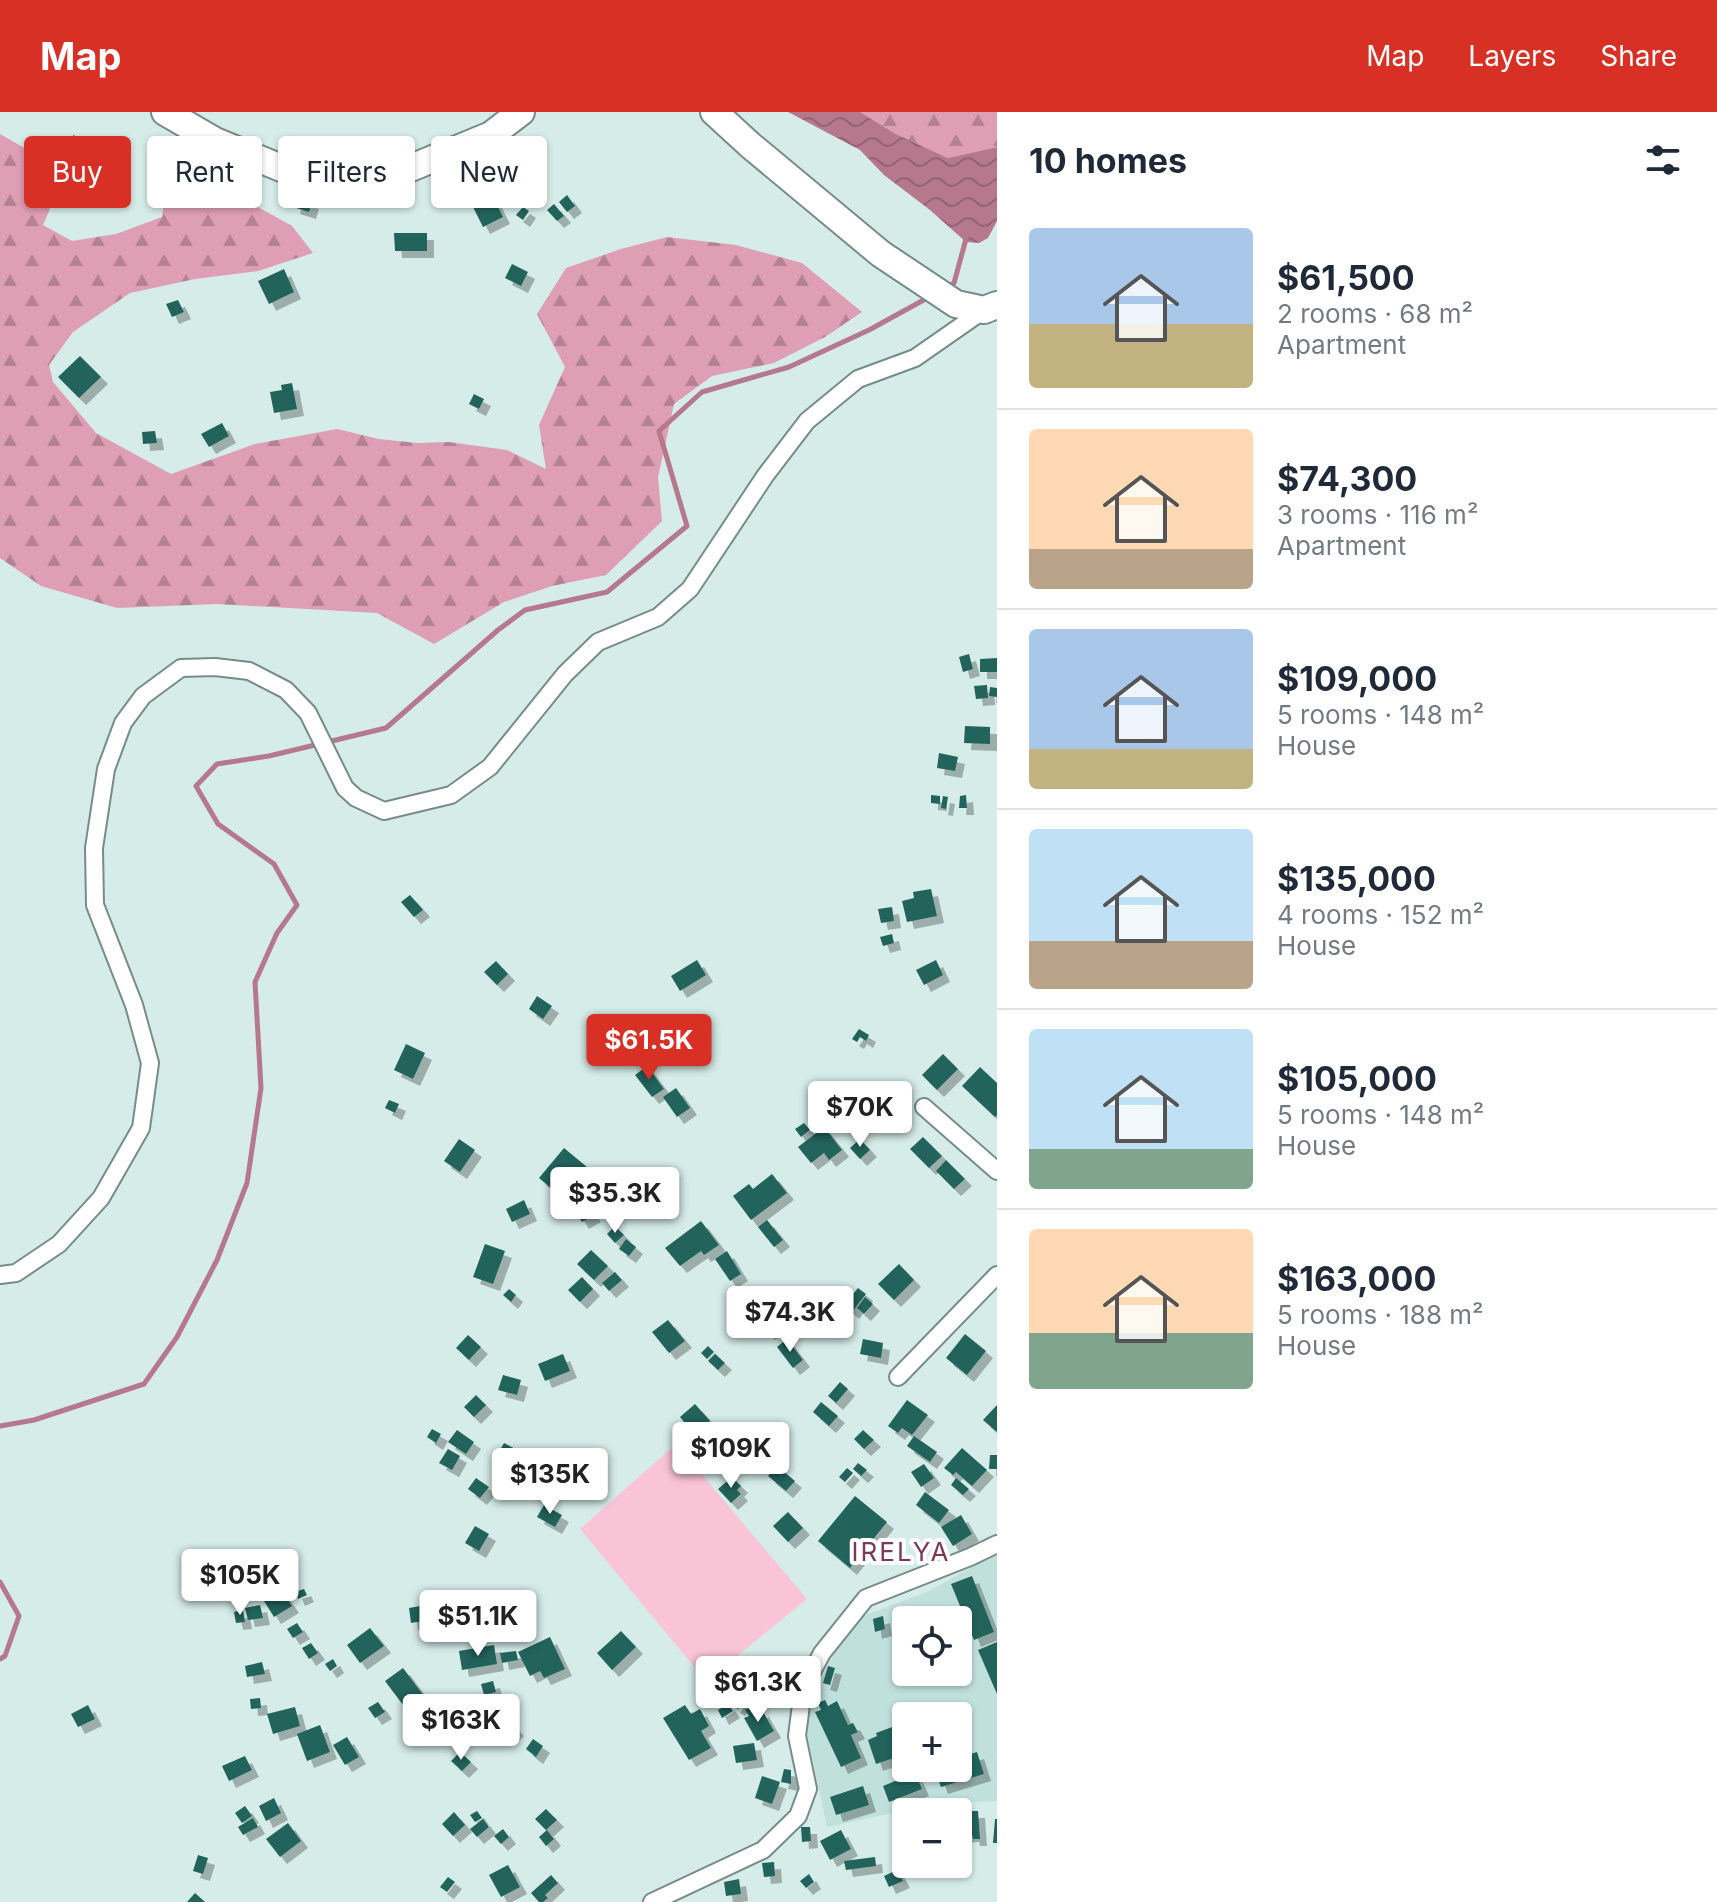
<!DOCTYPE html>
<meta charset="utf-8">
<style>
:root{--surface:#fff;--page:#f2f2f3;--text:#1f2937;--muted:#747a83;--line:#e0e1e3;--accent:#d93025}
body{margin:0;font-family:Inter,sans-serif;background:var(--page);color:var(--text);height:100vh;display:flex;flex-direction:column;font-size:30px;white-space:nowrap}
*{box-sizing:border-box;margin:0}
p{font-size:26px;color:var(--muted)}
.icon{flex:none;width:44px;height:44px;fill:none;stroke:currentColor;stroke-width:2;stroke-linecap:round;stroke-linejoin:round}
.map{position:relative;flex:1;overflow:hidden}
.panel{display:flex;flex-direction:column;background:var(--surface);width:720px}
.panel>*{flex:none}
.top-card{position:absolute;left:24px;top:24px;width:760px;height:72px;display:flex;gap:16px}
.fabs{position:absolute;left:892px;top:1494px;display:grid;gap:16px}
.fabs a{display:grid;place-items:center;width:80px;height:80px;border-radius:8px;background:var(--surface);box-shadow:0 2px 6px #0004;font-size:40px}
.price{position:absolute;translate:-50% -68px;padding:0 18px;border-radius:8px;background:#fff;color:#222;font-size:26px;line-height:52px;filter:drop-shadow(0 2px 4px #0008)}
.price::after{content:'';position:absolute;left:50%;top:48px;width:24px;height:18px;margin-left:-12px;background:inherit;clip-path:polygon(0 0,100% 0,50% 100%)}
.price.current{background:var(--accent);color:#fff}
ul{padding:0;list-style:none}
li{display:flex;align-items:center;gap:24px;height:200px;padding:0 32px}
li+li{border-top:2px solid var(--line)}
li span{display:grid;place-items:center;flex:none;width:224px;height:160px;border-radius:8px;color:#555}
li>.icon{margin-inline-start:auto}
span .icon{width:96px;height:96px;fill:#fffc;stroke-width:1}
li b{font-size:34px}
h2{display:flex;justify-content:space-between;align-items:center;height:96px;padding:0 32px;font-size:34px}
.pill{padding:0 28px;border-radius:8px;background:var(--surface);box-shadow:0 2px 6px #0004;font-size:28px;line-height:72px}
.pill.current{background:var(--accent);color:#fff}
header{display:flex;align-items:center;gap:48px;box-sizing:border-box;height:112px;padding:0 40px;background:var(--accent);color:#fff}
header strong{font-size:38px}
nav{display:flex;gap:44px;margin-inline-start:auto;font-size:28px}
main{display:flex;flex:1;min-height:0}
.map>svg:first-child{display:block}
</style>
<header>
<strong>Map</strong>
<nav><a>Map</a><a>Layers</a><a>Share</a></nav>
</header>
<main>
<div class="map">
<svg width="997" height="1790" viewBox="0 0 997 1790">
<defs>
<pattern id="forest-firs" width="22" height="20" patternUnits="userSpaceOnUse" patternTransform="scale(2)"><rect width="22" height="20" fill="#de9eb4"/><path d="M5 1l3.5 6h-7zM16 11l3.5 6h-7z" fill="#b58293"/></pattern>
<pattern id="water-waves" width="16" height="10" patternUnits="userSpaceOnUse" patternTransform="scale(2)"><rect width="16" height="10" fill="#b5788d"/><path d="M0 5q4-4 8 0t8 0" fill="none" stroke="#946474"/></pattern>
<filter id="shadow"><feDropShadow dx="7" dy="7" stdDeviation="0" flood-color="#0004"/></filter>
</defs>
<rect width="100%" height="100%" fill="#d5ece8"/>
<path fill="#c0e0db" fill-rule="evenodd" d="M997,1441V1689L938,1691L827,1715L806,1617L816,1577L850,1509L927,1480ZM906,1508H958V1560H906ZM906,1604H958V1656H906Z"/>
<path fill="#f9c5d6" d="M676,1332L807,1487L706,1569L580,1417Z"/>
<path fill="url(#forest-firs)" d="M860,0H997V35L948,46L896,22Z
M0,22L28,38L61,71L43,113L72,129L116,122L162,105L168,64H203L292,114L313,141L258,159L195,167L130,181L73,220L49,253L53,270L96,321L171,362L255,332L337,317L379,327L417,331L449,330L507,338L546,357L539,313L565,255L537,202L566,156L621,137L667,125L736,133L802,151L862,200L825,225L774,251L712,264L674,292L658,365L662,409L606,463L552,474L504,490L434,532L377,501L217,492L117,496L41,474L0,446Z"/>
<path fill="url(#water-waves)" d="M788,0H860L896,22L948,46L997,35V109L988,126L979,131L966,130L930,98L884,63L860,38Z"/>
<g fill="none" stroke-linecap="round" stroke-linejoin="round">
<path stroke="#b5788d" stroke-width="5" d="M946,175L954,171L966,127
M0,1314L34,1308L144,1272L177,1225L217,1148L247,1071L261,976L255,870L277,821L297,793L274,752L218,712L196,674L217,652L269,644L386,616L498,518L525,498L607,480L687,414L659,319L702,280L789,255L869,218L931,184
M0,1470L19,1504L5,1544L0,1547"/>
</g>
<path fill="#23635b" filter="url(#shadow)" d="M74,23L81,31L75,36L68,28Z
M485,69L503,105L483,115L465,79Z
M567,83L575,94L567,100L559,90Z
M296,85L312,90L309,100L293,95Z
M554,92L564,104L557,109L547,98Z
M523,95L529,99L523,108L516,103Z
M394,121H427V139H395Z
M512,152L528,160L521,174L505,166Z
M284,157L294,180L269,192L258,169Z
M178,188L184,200L172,205L166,192Z
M80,244L101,265L79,286L58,265Z
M292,271L297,297L274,301L270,280L282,278L281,273Z
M474,282L484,287L479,297L469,292Z
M222,311L229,324L209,335L201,322Z
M155,319L157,331L143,332L142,320Z
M969,542L973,557L963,560L959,545Z
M997,546V560H980V547Z
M987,573L988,586L976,587L974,574Z
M990,575L997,576V585L989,584Z
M965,614L990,615V632L964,631Z
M939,641L958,645L955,659L937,656Z
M931,683L940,684V692L931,691Z
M966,683L967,696H959L960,684Z
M943,684L948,685L946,697L941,696Z
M931,777L937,804L907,810L902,789L914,786L913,780Z
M410,783L423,798L414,805L401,790Z
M892,795L894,809L881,811L878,797Z
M892,822L894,831L883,834L880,825Z
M697,848L706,863L680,879L671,864Z
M936,848L943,863L924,873L916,858Z
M496,849L508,862L497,873L484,860Z
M537,884L552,894L543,907L529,897Z
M859,917L869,923L866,929L860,925L857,930L852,927Z
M406,932L425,941L413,967L394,958Z
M943,942L958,957L937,978L922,963Z
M647,954L664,977L652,985L635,963Z
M980,955L997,971V1003L995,1005L962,974Z
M676,976L690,996L677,1005L663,985Z
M389,988L399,992L395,1001L385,996Z
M804,1011L810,1018L801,1025L795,1017Z
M824,1015L842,1038L829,1048L824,1041L811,1051L798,1035Z
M923,1025L942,1044L929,1056L910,1037Z
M459,1027L475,1038L460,1060L444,1049Z
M860,1027L870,1038L860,1047L850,1036Z
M564,1036L587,1055L576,1069L572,1066L558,1082L539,1066Z
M946,1048L965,1067L954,1077L936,1059Z
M772,1062L787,1081L751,1108L733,1084L749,1072L753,1077Z
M524,1088L530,1102L512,1110L506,1097Z
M586,1090L594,1103L582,1110L574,1097Z
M767,1108L783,1128L774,1135L758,1115Z
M701,1109L719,1133L704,1143L701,1139L680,1154L665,1136Z
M615,1114L624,1123L615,1131L607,1122Z
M626,1127L636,1135L629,1144L619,1137Z
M485,1132L505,1139L493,1172L473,1165Z
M591,1138L608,1154L594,1168L577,1152Z
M727,1139L741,1162L730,1169L715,1147Z
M899,1152L914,1168L894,1188L878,1172Z
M615,1160L622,1168L609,1179L602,1171Z
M582,1165L593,1177L580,1190L568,1178Z
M858,1176L866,1182L852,1200L844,1193Z
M509,1177L516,1183L511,1190L503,1183Z
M865,1185L873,1192L864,1202L857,1196Z
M803,1200L809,1213L795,1219L790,1205Z
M771,1203L778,1214L768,1221L761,1211Z
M668,1208L685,1229L669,1241L652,1220Z
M965,1222L986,1239L967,1263L946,1246Z
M468,1223L481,1235L469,1248L456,1236Z
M787,1227L803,1248L793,1256L777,1235Z
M863,1227L883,1231L881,1246L860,1242Z
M708,1234L714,1240L707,1247L701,1241Z
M563,1242L570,1259L545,1269L538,1252Z
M715,1242L725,1251L718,1258L708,1249Z
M503,1263L521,1268L517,1283L498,1278Z
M840,1270L848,1277L836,1291L828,1284Z
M476,1283L486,1293L474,1305L464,1295Z
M907,1288L928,1303L912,1323L902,1316L898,1321L888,1314Z
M821,1290L838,1304L829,1314L813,1300Z
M695,1292L710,1309L694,1322L680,1305Z
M997,1293V1320L983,1308Z
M432,1317L441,1322L436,1331L427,1325Z
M457,1318L474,1330L466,1342L448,1330Z
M863,1318L874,1328L864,1337L854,1327Z
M914,1324L937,1340L930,1350L907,1334Z
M504,1331L521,1340L509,1361L492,1352Z
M962,1336L987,1358L972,1374L956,1360L953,1363L944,1356Z
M448,1337L460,1344L452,1358L439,1351Z
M552,1341L566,1352L556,1364L543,1352Z
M525,1343L538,1345L535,1357L523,1355Z
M990,1343H997V1357H989Z
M858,1351L867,1358L861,1364L853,1357Z
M924,1352L934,1366L921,1375L911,1360Z
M777,1354L795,1369L786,1379L768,1364Z
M847,1356L853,1361L845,1370L839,1365Z
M537,1357L547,1364L536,1378L526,1371Z
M732,1365L741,1374L737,1378L741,1382L731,1391L718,1377Z
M476,1366L489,1375L480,1386L468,1377Z
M956,1366L969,1377L963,1383L951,1373Z
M925,1380L949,1398L939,1411L916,1393Z
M855,1384L887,1410L850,1456L818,1429Z
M544,1393L562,1403L555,1415L537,1405Z
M788,1400L803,1416L788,1430L773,1414Z
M961,1403L972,1422L953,1434L941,1415Z
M475,1414L489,1422L479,1439L465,1431Z
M972,1464L994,1520L974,1528L951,1472Z
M304,1477L307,1483L298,1487L295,1480Z
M281,1478L292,1494L274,1505L264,1489Z
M458,1487L462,1502L442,1507L438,1492Z
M260,1493L263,1506L248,1508L245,1496Z
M426,1493L429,1508L411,1511L409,1496Z
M243,1498L245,1510L236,1511L234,1500Z
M439,1502L441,1511L432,1513L430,1504Z
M883,1504L885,1517L875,1520L873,1507Z
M297,1511L303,1520L293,1526L287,1517Z
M370,1516L384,1534L360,1551L347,1533Z
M621,1519L636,1535L612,1558L597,1541Z
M550,1525L565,1557L544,1566L540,1559L530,1564L518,1540Z
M997,1530V1582L978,1538Z
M311,1531L318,1541L309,1547L302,1536Z
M494,1533L497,1552L462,1558L459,1539Z
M516,1539L518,1548L502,1551L500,1541Z
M333,1547L337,1554L330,1559L325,1552Z
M262,1550L265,1562L247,1565L245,1554Z
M828,1554L835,1556L830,1573L823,1571Z
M403,1556L427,1588L409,1601L385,1569Z
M493,1569L496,1580L484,1583L481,1572Z
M741,1583L747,1586L738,1597L733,1594Z
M260,1586L261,1596L251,1597L250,1587Z
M825,1588L828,1594L837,1589L848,1613L853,1611L858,1620L851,1623L861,1646L841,1655L815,1600L821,1598L818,1591Z
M378,1590L385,1600L375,1606L368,1596Z
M728,1592L733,1599L722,1606L718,1598Z
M88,1593L95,1607L78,1615L71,1602Z
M685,1593L691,1602L700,1597L709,1614L701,1619L711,1636L689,1648L663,1606Z
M753,1594L757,1601L762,1598L774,1619L757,1629L744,1606L749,1604L745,1598Z
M295,1595L300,1614L273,1622L267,1602Z
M502,1601L517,1617L509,1625L506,1622L502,1625L490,1612Z
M906,1610V1642L876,1652L868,1628L877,1624L876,1621Z
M320,1613L330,1640L307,1649L297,1622Z
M347,1625L359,1645L345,1653L333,1633Z
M533,1627L543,1634L536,1645L526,1637Z
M754,1631L757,1648L736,1651L733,1634Z
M460,1640L471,1650L462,1659L451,1649Z
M977,1640L984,1662L941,1675L934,1656H958V1646Z
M245,1644L252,1658L229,1669L222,1654Z
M784,1657L791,1658V1672L781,1670Z
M915,1661L922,1677L889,1690L883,1674Z
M762,1664L780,1670L772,1692L755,1686Z
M863,1674L869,1693L836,1703L830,1685Z
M274,1686L281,1701L266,1709L259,1694Z
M245,1694L252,1704L242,1711L235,1701Z
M546,1697L557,1708L546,1718L535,1707Z
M477,1699L482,1706L475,1710L470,1703Z
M970,1699H978L980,1727H973L972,1723L958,1724V1705L970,1704Z
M454,1700L465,1713L453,1724L442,1712Z
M253,1706L258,1715L243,1723L238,1715Z
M483,1707L489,1715L477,1725L470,1717Z
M995,1707H997V1731H993Z
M902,1708L906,1720L898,1724L893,1711Z
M288,1711L301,1729L280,1745L266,1727Z
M801,1715H810L811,1729L802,1730Z
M503,1717L509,1725L501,1732L494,1724Z
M547,1718L554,1727L546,1734L539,1725Z
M841,1718L851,1737L830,1748L820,1729Z
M198,1743L208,1746L203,1762L193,1759Z
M875,1745L876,1754L846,1758L844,1749Z
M774,1750L775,1764L764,1765L762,1751Z
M508,1753L520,1775L501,1785L489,1763Z
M897,1758L903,1769L889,1775L884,1764Z
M809,1762L814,1770L806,1776L800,1769Z
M551,1763L558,1771L545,1783L548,1786L543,1790H539L531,1781Z
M448,1765L455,1770L447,1780L440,1775Z
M739,1767L741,1782L726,1784L724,1770Z
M195,1781L205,1790H187Z"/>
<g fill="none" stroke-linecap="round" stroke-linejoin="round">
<g stroke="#778c89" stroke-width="20">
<path id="street" d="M924,995L997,1059
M0,1163L16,1161L59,1132L101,1086L141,1016L150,951L134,893L95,793L94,736L106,657L123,611L143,584L181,556L215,555L249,559L286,578L308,601L345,676L356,686L384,699L451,683L490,655L565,562L598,530L658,505L690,477L765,364L807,309L858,267L915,246L984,198L988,199
M898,1265L997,1163
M652,1790L763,1738L798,1704L808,1677L797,1624L803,1577L822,1541L866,1486L970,1445L997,1432"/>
</g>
<g stroke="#778c89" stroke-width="30">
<path id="primary" d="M165,0L215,29L296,62L347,66L401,60L491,23L521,0
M714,0L750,33L881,142L956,192L984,198L997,193"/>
</g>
<use href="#street" stroke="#fff" stroke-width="16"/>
<use href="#primary" stroke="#fff" stroke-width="26"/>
</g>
<g text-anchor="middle" stroke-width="8" stroke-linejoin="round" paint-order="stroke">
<g font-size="26" letter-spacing="2" fill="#7d3954" stroke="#fff">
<text x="901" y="1449">IRELYA</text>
</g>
</g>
</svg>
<div class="fabs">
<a><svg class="icon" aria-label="locate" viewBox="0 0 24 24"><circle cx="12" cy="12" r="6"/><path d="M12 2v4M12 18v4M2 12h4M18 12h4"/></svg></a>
<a>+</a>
<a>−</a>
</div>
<b class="price current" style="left:649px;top:970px">$61.5K</b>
<b class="price" style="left:860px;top:1037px">$70K</b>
<b class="price" style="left:615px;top:1123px">$35.3K</b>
<b class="price" style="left:790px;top:1242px">$74.3K</b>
<b class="price" style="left:731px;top:1378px">$109K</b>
<b class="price" style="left:550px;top:1404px">$135K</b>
<b class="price" style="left:240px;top:1505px">$105K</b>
<b class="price" style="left:478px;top:1546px">$51.1K</b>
<b class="price" style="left:758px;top:1612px">$61.3K</b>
<b class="price" style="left:461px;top:1650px">$163K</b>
<div class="top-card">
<a class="pill current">Buy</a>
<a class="pill">Rent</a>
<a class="pill">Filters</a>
<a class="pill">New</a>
</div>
</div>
<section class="panel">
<h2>10 homes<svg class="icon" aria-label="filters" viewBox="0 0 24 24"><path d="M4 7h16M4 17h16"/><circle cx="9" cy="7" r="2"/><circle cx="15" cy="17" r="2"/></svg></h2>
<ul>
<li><span style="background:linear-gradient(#a9c7e8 60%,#c2b280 0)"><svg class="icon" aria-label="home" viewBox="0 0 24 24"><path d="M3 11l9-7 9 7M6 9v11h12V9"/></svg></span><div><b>$61,500</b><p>2 rooms · 68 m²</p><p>Apartment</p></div></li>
<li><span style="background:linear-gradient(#ffd9b3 75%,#b9a48a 0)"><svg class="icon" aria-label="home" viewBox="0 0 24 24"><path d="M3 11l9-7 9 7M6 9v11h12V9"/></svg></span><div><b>$74,300</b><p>3 rooms · 116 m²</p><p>Apartment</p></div></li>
<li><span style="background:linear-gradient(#a9c7e8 75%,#c2b280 0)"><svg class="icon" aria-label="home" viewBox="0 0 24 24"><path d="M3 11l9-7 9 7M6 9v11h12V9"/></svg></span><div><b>$109,000</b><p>5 rooms · 148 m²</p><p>House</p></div></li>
<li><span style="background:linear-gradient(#bfe0f5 70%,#b9a48a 0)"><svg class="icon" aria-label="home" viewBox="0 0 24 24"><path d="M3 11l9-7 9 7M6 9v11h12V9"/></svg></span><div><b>$135,000</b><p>4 rooms · 152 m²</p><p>House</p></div></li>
<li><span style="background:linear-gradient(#bfe0f5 75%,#7fa58c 0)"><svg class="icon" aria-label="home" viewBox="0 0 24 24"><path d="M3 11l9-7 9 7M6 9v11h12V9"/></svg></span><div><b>$105,000</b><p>5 rooms · 148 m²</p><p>House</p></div></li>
<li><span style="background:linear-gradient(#ffd9b3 65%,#7fa58c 0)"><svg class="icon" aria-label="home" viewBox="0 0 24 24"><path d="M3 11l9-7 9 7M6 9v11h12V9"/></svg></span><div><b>$163,000</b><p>5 rooms · 188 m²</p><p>House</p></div></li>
</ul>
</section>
</main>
